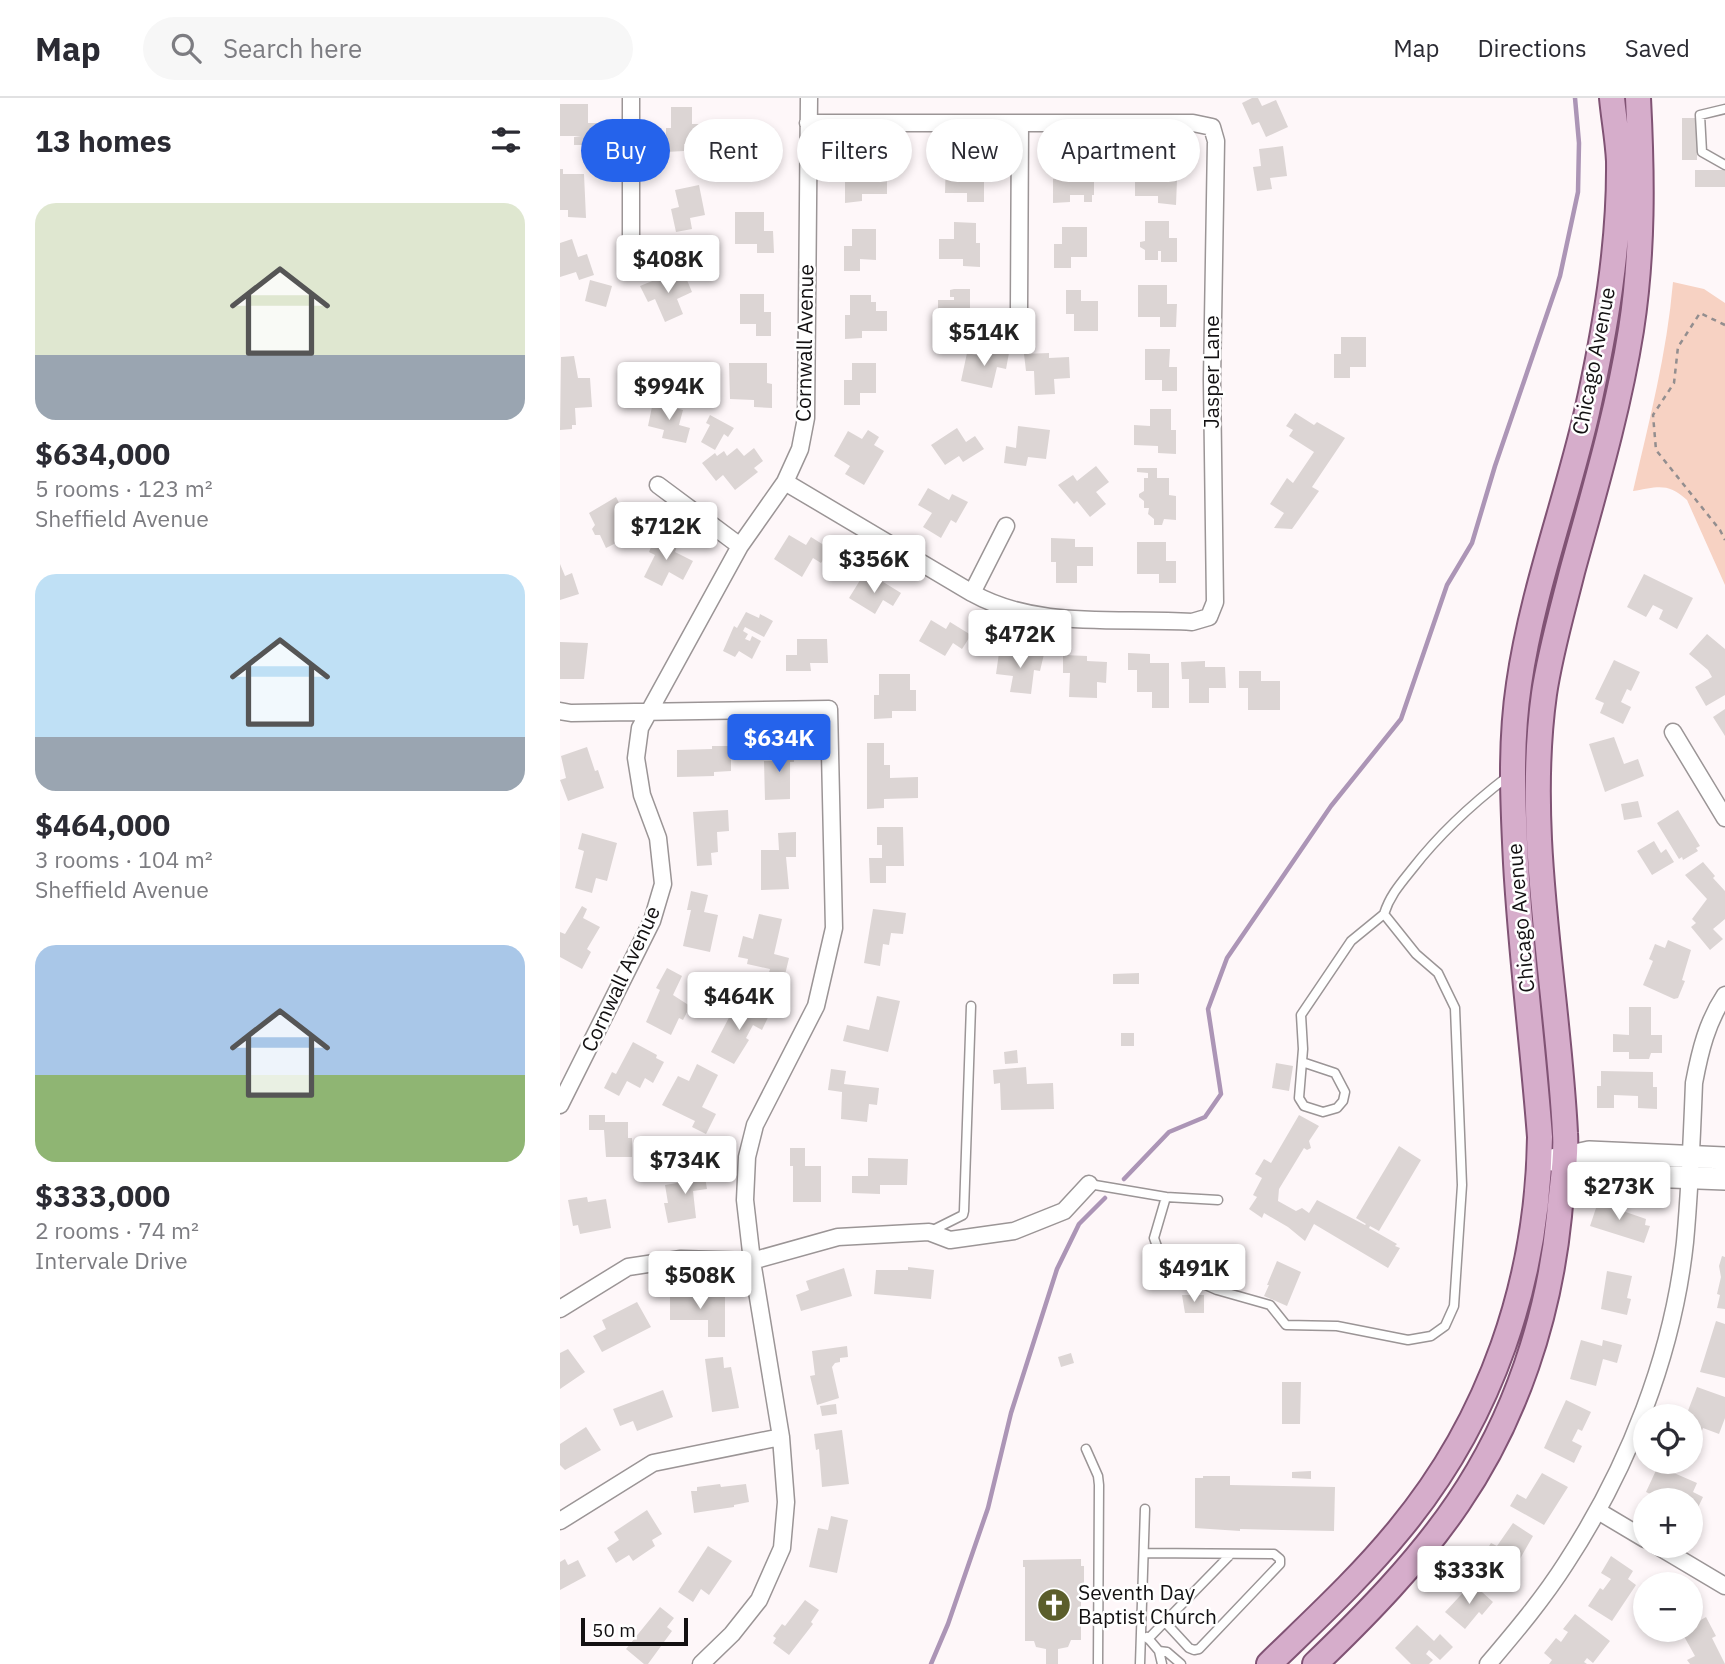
<!DOCTYPE html>
<meta charset="utf-8">
<style>
:root{--surface:#fff;--page:#f7f7f7;--text:#2b2b33;--muted:#7c7c81;--line:#e1e1e2;--accent:#2563eb}
body{margin:0;font-family:"IBM Plex Sans",sans-serif;background:var(--page);color:var(--text);height:100vh;display:flex;flex-direction:column;font-size:26px;white-space:nowrap}
*{box-sizing:border-box;margin:0}
p{font-size:23px;color:var(--muted)}
.icon{flex:none;width:38px;height:38px;fill:none;stroke:currentColor;stroke-width:2;stroke-linecap:round;stroke-linejoin:round}
.map{position:relative;flex:1;overflow:hidden}
.details{display:flex;flex-direction:column;background:var(--surface);width:560px}
.details>*{flex:none}
.top-card{position:absolute;left:21px;top:21px;width:665px;height:63px;display:flex;gap:14px}
.buttons{position:absolute;left:1073px;top:1306px;display:grid;gap:14px}
.buttons a{display:grid;place-items:center;width:70px;height:70px;border-radius:50%;background:var(--surface);box-shadow:0 4px 10px #0003;font-size:35px}
.scale{position:absolute;left:21px;bottom:18px;width:107px;box-sizing:border-box;padding-left:7px;border:4px solid #131112;border-top:0;font-size:19px;line-height:24px;white-space:nowrap;color:#131112;-webkit-text-stroke:5px #fff;paint-order:stroke}
.price{position:absolute;translate:-50% -60px;padding:0 16px;border-radius:7px;background:#fff;color:#222;font-size:23px;line-height:46px;filter:drop-shadow(0 2px 4px #0008)}
.price::after{content:'';position:absolute;left:50%;top:42px;width:21px;height:16px;margin-left:-10px;background:inherit;clip-path:polygon(0 0,100% 0,50% 100%)}
.price.on{background:var(--accent);color:#fff}
ul{padding:0;list-style:none}
li{display:grid;align-content:center;gap:14px;height:371px;padding:0 35px}
li span{display:grid;place-items:center;height:217px;border-radius:21px;color:#555}
li>.icon{margin-inline-start:auto}
span .icon{width:126px;height:126px;fill:#fffc;stroke-width:1}
li b{font-size:30px}
h2{display:flex;justify-content:space-between;align-items:center;height:84px;padding:0 35px;font-size:30px}
.chip{padding:0 24px;border-radius:32px;background:var(--surface);box-shadow:0 4px 10px #0003;font-size:24px;line-height:63px}
.chip.on{background:var(--accent);color:#fff}
header{display:flex;align-items:center;gap:42px;box-sizing:border-box;height:98px;padding:0 35px;background:var(--surface);border-bottom:2px solid var(--line)}
header strong{font-size:33px}
nav{display:flex;gap:38px;margin-inline-start:auto;font-size:24px}
.search{width:490px;height:63px;background:var(--page);display:flex;align-items:center;gap:18px;box-sizing:border-box;padding:0 24px;border-radius:38px;color:var(--muted);font-size:26px}
main{display:flex;flex:1;min-height:0}
.map>svg:first-child{display:block}
</style>
<header>
<strong>Map</strong>
<div class="search"><svg class="icon" aria-label="search" viewBox="0 0 24 24"><circle cx="10" cy="10" r="6"/><path d="M15 15l6 6"/></svg>Search here</div>
<nav><a>Map</a><a>Directions</a><a>Saved</a></nav>
</header>
<main>
<section class="details">
<h2>13 homes<svg class="icon" aria-label="filters" viewBox="0 0 24 24"><path d="M4 7h16M4 17h16"/><circle cx="9" cy="7" r="2"/><circle cx="15" cy="17" r="2"/></svg></h2>
<ul>
<li><span style="background:linear-gradient(#dfe7d0 70%,#9aa5b1 0)"><svg class="icon" aria-label="home" viewBox="0 0 24 24"><path d="M3 11l9-7 9 7M6 9v11h12V9"/></svg></span><div><b>$634,000</b><p>5 rooms · 123 m²</p><p>Sheffield Avenue</p></div></li>
<li><span style="background:linear-gradient(#bfe0f5 75%,#9aa5b1 0)"><svg class="icon" aria-label="home" viewBox="0 0 24 24"><path d="M3 11l9-7 9 7M6 9v11h12V9"/></svg></span><div><b>$464,000</b><p>3 rooms · 104 m²</p><p>Sheffield Avenue</p></div></li>
<li><span style="background:linear-gradient(#a9c7e8 60%,#8fb573 0)"><svg class="icon" aria-label="home" viewBox="0 0 24 24"><path d="M3 11l9-7 9 7M6 9v11h12V9"/></svg></span><div><b>$333,000</b><p>2 rooms · 74 m²</p><p>Intervale Drive</p></div></li>
</ul>
</section>
<div class="map">
<svg width="1165" height="1566" viewBox="0 0 1165 1566">
<rect width="100%" height="100%" fill="#fef7f9"/>
<path fill="#f7d2c3" d="M1113,184L1144,191L1165,205V487L1127,402C1108,384 1097,389 1073,393C1089,324 1107,255 1113,184Z"/>
<g fill="none" stroke-linecap="round" stroke-linejoin="round">
<path stroke="#ac95b6" stroke-width="4.5" d="M564,1081L609,1034L645,1019L661,996L648,911L667,860L771,708L841,621L887,487L912,445L935,368L1000,178L1018,94L1019,45L1015,0
M371,1566L388,1526L428,1410L451,1315L497,1171L519,1126L545,1100"/>
</g>
<path fill="#dcd5d4" d="M692,0H698L702,8L716,2L728,29L706,39L699,24L692,27L682,5Z
M0,6H28V25H37V47H14V39L21,38H0Z
M111,9H132V26H148V45L124,46V53L106,54V30H111Z
M1122,20H1137V62H1122Z
M181,32H205V50H213V74L191,72V62H181Z
M723,48L727,78L710,80L712,91L697,93L693,69L701,68L699,51Z
M386,58H401V63H415V82H424V104H407V95H385Z
M290,60H312V76L327,77V96H302V103L285,105V80H290Z
M497,60H519V77H534V97H532V104H524V97H510V104L493,105V81H497Z
M590,61L612,62V82H617L616,107L598,105V98H575V77L590,78Z
M0,71H3V76H24L26,120L8,119V112H0Z
M1135,72H1165V89H1135Z
M139,87L145,117L130,120L132,131L116,134L111,111L119,109L115,92Z
M175,114H204V133H213L214,155H197V146H175Z
M585,123H609V140H617V164H601V153H598V162H585V152L580,149V144L585,143Z
M394,124L416,125V145H420V169L403,168V161H379V141H394Z
M502,129H527V159H511V170H494V146H502Z
M292,131H316V162L300,161V173H284V148H292Z
M12,141L18,159L27,156L34,177L19,182L16,174L0,179V145Z
M124,175L132,194L117,201L123,216L105,224L95,201L88,204L80,188L102,179L104,183Z
M30,182L52,188L46,209L25,203Z
M578,187H607V206H617L616,229H600V219H578Z
M394,191H410V215H402V233H378V202H394V199H390V192Z
M506,192H521V203H538V233H514V216H506Z
M180,196H204V214H211V238H196V226H180Z
M290,197H311V204H316V213H327V233H302V240L285,241V217H290Z
M781,239H806V269H790V280H774V256H781Z
M428,250L449,255L446,271L437,269L432,290L401,283L407,255L426,259Z
M585,251H610L609,269H617V293H602V282H585Z
M489,255V260L509,259L510,280L494,281L495,296L475,297L474,273H466L464,256Z
M14,258L18,280H30L32,309L15,310L16,327H12V331L0,332L1,259Z
M169,265H207V285L212,286V310L194,309V302L170,301Z
M292,265H316V295H300V307H284V282H292Z
M93,304L123,312L119,327L130,330L126,345L102,340L104,332L88,328Z
M590,311H611V332H616V356L598,355V348L574,347V327L590,328Z
M735,315L754,327L757,324L785,340L752,389L759,393L732,431L714,430L724,415L710,406L727,380L733,385L754,354L729,338L733,332L726,328Z
M150,317L174,330L168,339L164,336L155,352L141,344L150,327L146,325Z
M458,328L490,332L486,361L468,359L466,368L444,365L446,348L456,350Z
M397,330L406,344L415,338L424,351L403,364L399,358L385,367L371,347Z
M308,332L319,339L314,347L324,353L304,387L285,376L290,368L274,358L288,333L302,341Z
M177,350L184,358L194,350L203,363L194,370L198,374L175,392L163,377L156,383L142,365L155,355L157,358L164,353L167,358Z
M536,368L549,384L536,394L546,406L530,419L517,403L514,406L498,387L513,377L517,383Z
M577,370H597V380H609V397L616,398V422L604,421L602,427H594V421L588,416L589,410H584V403L579,399V396L584,393V380H588V375L577,374Z
M368,390L389,402L392,396L408,404L396,425L391,422L381,440L363,429L372,415L358,407Z
M56,399L67,420L60,424L68,439L46,450L40,437H35L32,431L35,427L29,415Z
M96,437L117,448L115,454L133,463L123,482L109,474L102,488L84,479L95,457L89,454Z
M229,437L246,447L251,439L270,451L261,465L253,460L242,479L214,461Z
M491,440L515,441V449H533V468H517V485H496V464H491Z
M577,444H606V463H616V485H599V476H577Z
M0,466L5,478L12,475L19,496L0,502Z
M1084,476L1133,500L1117,531L1099,521L1103,512L1093,507L1086,519L1067,509Z
M302,479L316,488L320,482L341,495L333,508L323,502L315,516L289,500Z
M186,514L199,520L200,516L213,523L204,539L185,529L183,533L188,536L185,541L190,543L192,538L201,543L192,561L179,553L175,559L163,553L174,528L177,530Z
M371,522L386,531L390,524L411,537L402,551L393,545L385,558L359,543Z
M1147,536L1165,551V597L1146,608L1135,589L1152,579L1148,572L1129,556Z
M237,541H267L268,565H250L251,573H226V557H237Z
M0,544L28,545L24,581H0Z
M460,553L484,556L480,573L474,572L471,596L450,594L453,578L436,576L439,555L459,558Z
M568,555L590,556V565H609V610H592V594H577V572H568Z
M503,557L527,558V563L547,564L546,585L537,584V600L509,599L510,575H503Z
M1054,562L1080,574L1071,593L1067,591L1061,604L1071,609L1063,626L1040,615L1044,605L1035,601Z
M645,563V569H665L666,590H649V605H629V581H622L621,564Z
M679,573H701V583H720V612H688V590H679Z
M319,576H350V592H356V613H332V620L314,621V597H319Z
M1165,611V638L1153,619Z
M1054,639L1064,666L1078,661L1084,678L1045,694L1029,646Z
M307,645H324V667H330V680L358,679V700L324,701V710L307,711Z
M216,646H234V664H230V701L205,702L204,663H217Z
M152,648H171V673L154,674V678L117,679V652L152,651Z
M27,649L35,673L38,672L44,690L8,703L0,682L6,680L1,658Z
M1078,703L1082,719L1064,722L1061,706Z
M168,712L169,733L157,734L158,754L151,755L152,767L137,768L133,714Z
M1118,712L1140,748L1136,750L1138,753L1123,762L1122,759L1119,761L1097,725Z
M317,729H343L344,768H326V785H310L309,760H322V747H317Z
M236,734V759H226L229,791L201,792V752H219L218,735Z
M22,735L57,745L47,783L36,780L32,795L15,790L24,753L18,751Z
M1094,743L1101,755L1106,751L1114,764L1092,777L1077,753Z
M1143,764L1155,778L1153,780L1165,793V821L1153,831L1163,841L1150,852L1131,829L1136,825L1132,821L1147,801L1125,777Z
M131,793L148,797L144,814L158,817L150,854L123,848L131,812H127Z
M22,808L27,811L23,820L40,829L27,851L31,854L22,871L0,859V834L5,836Z
M313,811L346,815L343,836L331,835L329,847L323,846L320,868L304,865Z
M199,816L222,821L214,856L229,860L224,881L208,878L210,871L187,866L188,861L178,859L183,838L193,841Z
M1108,842L1131,852L1122,882L1125,883L1118,900L1114,901L1083,887L1093,863L1089,861L1095,846L1105,850Z
M107,870L122,878L113,897L130,908L123,922L119,920L111,937L86,924L100,892L96,890Z
M579,875V886H553V876Z
M317,898L340,903L328,954L283,943L287,927L309,932Z
M198,904L212,911L202,932L193,927L186,940L189,942L174,966L151,954L174,910L190,918Z
M1069,909H1091V937H1102V955H1091L1089,961H1069V954H1053V936L1069,937Z
M561,935H574V948H561Z
M73,944L97,957L96,960L104,964L93,985L85,980L80,990L67,983L59,998L44,990L52,974L56,976Z
M457,952L458,965L445,966L444,954Z
M716,965L733,968L729,993L712,990Z
M137,966L158,977L142,1009L156,1016L146,1036L132,1029L135,1023L102,1007L118,978L129,983Z
M466,969L467,986L493,985L494,1011L441,1012L440,985L434,986L433,972Z
M271,971L286,973L284,986L319,990L317,1007L309,1006L307,1024L281,1021L282,994L268,992Z
M1041,973L1093,974V989H1097V1011L1078,1010V998L1054,997V1010H1037V988H1041Z
M29,1017H45V1024H68V1040H72V1059H46L44,1032H29Z
M739,1017L759,1028L749,1043L751,1050L747,1052L744,1050L719,1091L718,1103L736,1113L742,1110L749,1115L757,1102L805,1127L806,1126L796,1120L839,1048L861,1062L819,1133L810,1128L809,1130L837,1146L835,1148L840,1150L828,1170L754,1126L745,1143L728,1129L704,1115L702,1120L689,1111L697,1099L693,1097L702,1080L695,1076L704,1061L711,1065Z
M230,1050H245V1068H261V1104H233V1068H230Z
M308,1060L348,1061L347,1087H320V1096L292,1095V1078H308Z
M143,1067L147,1091L133,1093L136,1120L108,1125L104,1105H108L105,1087L129,1083L126,1070Z
M27,1099L28,1104L46,1101L51,1130L20,1136L18,1127L13,1128L8,1102Z
M1039,1101L1058,1107L1057,1111L1086,1121L1085,1127L1090,1128L1084,1145L1030,1128Z
M1162,1158L1165,1159V1211L1157,1210L1160,1197L1157,1196L1161,1179L1159,1168Z
M717,1163L741,1174L727,1208L704,1198L709,1187H707Z
M348,1169L374,1172L371,1201L314,1196L316,1172H348Z
M284,1170L292,1198L241,1213L236,1197L249,1192L246,1183Z
M1047,1173L1072,1178L1067,1200L1071,1201L1067,1217L1041,1211Z
M110,1195L165,1197V1239H148V1222H110Z
M622,1197H644V1215H625Z
M77,1204L91,1229L42,1254L33,1238L46,1231L42,1222Z
M1156,1223L1165,1226V1280L1140,1274Z
M1021,1242L1042,1248L1043,1242L1062,1247L1057,1265L1043,1261L1036,1288L1010,1281Z
M287,1248L288,1259L280,1260V1264L275,1265L272,1269L279,1300L257,1307L250,1278L255,1277L252,1253Z
M8,1251L25,1274L0,1291V1255Z
M511,1255L514,1265L501,1269L498,1259Z
M163,1259L164,1270L171,1269L179,1310L152,1314L145,1261Z
M722,1284H741L740,1326H722Z
M1137,1289L1165,1299V1320L1159,1336L1143,1330L1138,1343L1130,1340V1318H1126Z
M103,1292L113,1319L77,1333L73,1323L60,1328L53,1311Z
M1006,1302L1031,1314L1022,1333L1018,1331L1012,1343L1022,1348L1014,1365L984,1350Z
M276,1306L277,1316L262,1318L260,1308Z
M26,1329L41,1352L5,1372L0,1367V1346Z
M282,1332L289,1386L262,1389L259,1351L256,1352L254,1336Z
M1098,1368L1137,1385L1133,1394L1143,1399L1132,1422L1130,1421V1402H1114L1107,1399L1103,1402L1086,1394Z
M751,1373V1381L732,1380V1374Z
M982,1375L1008,1389L984,1427L950,1408L957,1396L966,1401Z
M643,1378H670V1387L775,1389L774,1433L680,1431V1433L635,1430V1380H643Z
M160,1386L161,1389L186,1386L189,1404L174,1407V1409L134,1415L131,1393H137V1389Z
M87,1412L102,1436L92,1442L95,1448L73,1463L69,1457L56,1465L47,1450L59,1442L54,1434Z
M271,1418L288,1422L277,1475L249,1469L258,1430L268,1432Z
M953,1425L973,1438L957,1466L960,1468L949,1485L924,1468L925,1466L920,1462L931,1445L937,1448Z
M148,1448L172,1463L149,1497L141,1491L133,1504L118,1494Z
M1051,1458L1073,1473L1068,1481L1076,1487L1052,1523L1028,1508L1040,1490L1043,1492L1051,1481L1041,1475Z
M5,1461L8,1467L18,1462L26,1478L0,1492V1464Z
M521,1461V1468H524V1487H521V1542H511L508,1549L498,1551V1566H486V1551L476,1549L474,1543H465V1469H463V1462Z
M912,1485L933,1504L922,1517L919,1514L905,1531L885,1514Z
M245,1502L259,1512L251,1524L253,1526L229,1557L213,1545L216,1540L213,1538L222,1526L225,1528Z
M100,1509L114,1520L107,1529L112,1533L88,1566H84L66,1551Z
M1015,1516L1050,1543L1033,1565L1027,1560L1024,1564L1027,1566H989L992,1562L984,1555L996,1540L1001,1544L1008,1534L1003,1531Z
M1146,1519L1156,1538L1152,1540L1165,1566H1130L1127,1562L1135,1558L1121,1533L1130,1531V1528Z
M857,1527L874,1543L880,1536L893,1549L880,1562L869,1552L866,1556L873,1562L869,1566H851L835,1550Z"/>
<g fill="none" stroke-linecap="round" stroke-linejoin="round">
<g stroke="#9b9596" stroke-width="11">
<path id="lane" d="M1165,11L1140,17L1142,54L1165,67
M742,964L775,975L785,994L783,1003L777,1010L763,1014L744,1008L739,1000L743,951L741,917L791,843L824,816
M529,1086L606,1099
M658,1102L606,1099L594,1140L599,1154L623,1177L657,1192L710,1207L726,1227L777,1228L848,1242L871,1238L885,1228L894,1208L902,1087L895,910L878,875L856,856L824,816C830,797 841,785 853,770C881,734 912,706 947,679
M369,1134L403,1117L404,1113L411,908
M526,1351L538,1378L539,1387L538,1566
M584,1455L714,1456L720,1461V1466L639,1551L634,1552L629,1550L605,1524
M587,1539L599,1553L602,1566
M588,1541L670,1457
M599,1553L607,1554L621,1566
M580,1566L585,1411"/>
</g>
<g stroke="#9b9596" stroke-width="19">
<path id="street" d="M71,0V147
M459,210L460,25
M225,384L412,495C478,532 558,519 632,524L649,519L655,504L652,282L656,43L652,29L633,25H248
M98,387L180,448
M412,495L446,428
M0,613L11,615L269,611L274,830L256,908L195,1027L187,1059L185,1102L192,1163L221,1339L226,1404L222,1450L199,1502L172,1536L141,1566
M1113,634L1165,720
M0,1007L92,823L103,786L98,740L82,697L76,660L80,630L180,448L225,384L240,351L246,320L249,0
M0,1211L68,1169L121,1161L192,1163L278,1139L369,1134L390,1142L454,1133L504,1113L529,1086
M1038,1413L1085,1441
M0,1423L93,1365L221,1339
M1096,1447L1165,1488
M928,1566C956,1533 983,1501 1006,1465C1068,1370 1113,1257 1125,1144C1130,1091 1132,1038 1134,985C1140,953 1147,924 1165,897"/>
</g>
<g stroke="#9b9596" stroke-width="24">
<path id="secondary" d="M1004,1060L1024,1074L1033,1076L1165,1081
M992,1062L1029,1054L1165,1060"/>
</g>
<g stroke="#805374" stroke-width="28">
<path id="primary" d="M709,1566C753,1523 800,1480 839,1432C931,1321 978,1183 980,1039C973,947 961,856 956,765C953,705 950,646 959,586C972,494 1006,405 1027,314C1045,233 1060,147 1059,63C1058,42 1054,21 1052,0
M755,1566C806,1517 858,1464 898,1405C956,1320 989,1219 999,1118C1001,1091 1007,1062 1005,1035C998,891 964,739 984,596C990,555 1002,514 1012,474C1034,394 1058,314 1071,232C1083,155 1082,78 1078,0"/>
</g>
<path stroke="#938e8f" stroke-width="2.5" stroke-dasharray="5 5" stroke-linecap="butt" d="M1165,227L1140,215L1118,249L1114,285L1093,317L1096,352L1160,432L1165,442"/>
<use href="#lane" stroke="#fff" stroke-width="8"/>
<use href="#street" stroke="#fff" stroke-width="16"/>
<use href="#secondary" stroke="#fff" stroke-width="21"/>
<use href="#primary" stroke="#d6adcb" stroke-width="24"/>
</g>
<defs>
<g id="church-disc" transform="scale(1.75)"><circle r="9.5" fill="#5b5e2b" stroke="#fff"/><path d="M-1.2-6h2.4v3.5h3.3v2.4h-3.3V6h-2.4V-.1h-3.3v-2.4h3.3Z" fill="#fff"/></g>
</defs>
<g fill-rule="evenodd">
<use href="#church-disc" x="494" y="1507"/>
</g>
<g text-anchor="middle" stroke-width="5" stroke-linejoin="round" paint-order="stroke">
<g font-size="21" fill="#131112" stroke="#fff">
<text transform="translate(245 245) rotate(-89)" y="7">Cornwall Avenue</text>
<text transform="translate(1034 263) rotate(-79)" y="7">Chicago Avenue</text>
<text transform="translate(652 274) rotate(-90)" y="7">Jasper Lane</text>
<text transform="translate(961 820) rotate(-95)" y="7">Chicago Avenue</text>
<text transform="translate(61 881) rotate(-65)" y="7">Cornwall Avenue</text>
</g>
<g font-size="21" fill="#131112" stroke="#fff" text-anchor="start">
<text x="518" y="1502">Seventh Day<tspan x="518" dy="24">Baptist Church</tspan></text>
</g>
</g>
</svg>
<div class="buttons">
<a><svg class="icon" aria-label="locate" viewBox="0 0 24 24"><circle cx="12" cy="12" r="6"/><path d="M12 2v4M12 18v4M2 12h4M18 12h4"/></svg></a>
<a>+</a>
<a>−</a>
</div>
<div class="scale">50 m</div>
<b class="price" style="left:108px;top:197px">$408K</b>
<b class="price" style="left:424px;top:270px">$514K</b>
<b class="price" style="left:109px;top:324px">$994K</b>
<b class="price" style="left:106px;top:464px">$712K</b>
<b class="price" style="left:314px;top:497px">$356K</b>
<b class="price" style="left:460px;top:572px">$472K</b>
<b class="price on" style="left:219px;top:676px">$634K</b>
<b class="price" style="left:179px;top:934px">$464K</b>
<b class="price" style="left:125px;top:1098px">$734K</b>
<b class="price" style="left:1059px;top:1124px">$273K</b>
<b class="price" style="left:634px;top:1206px">$491K</b>
<b class="price" style="left:140px;top:1213px">$508K</b>
<b class="price" style="left:909px;top:1508px">$333K</b>
<div class="top-card">
<a class="chip on">Buy</a>
<a class="chip">Rent</a>
<a class="chip">Filters</a>
<a class="chip">New</a>
<a class="chip">Apartment</a>
</div>
</div>
</main>
